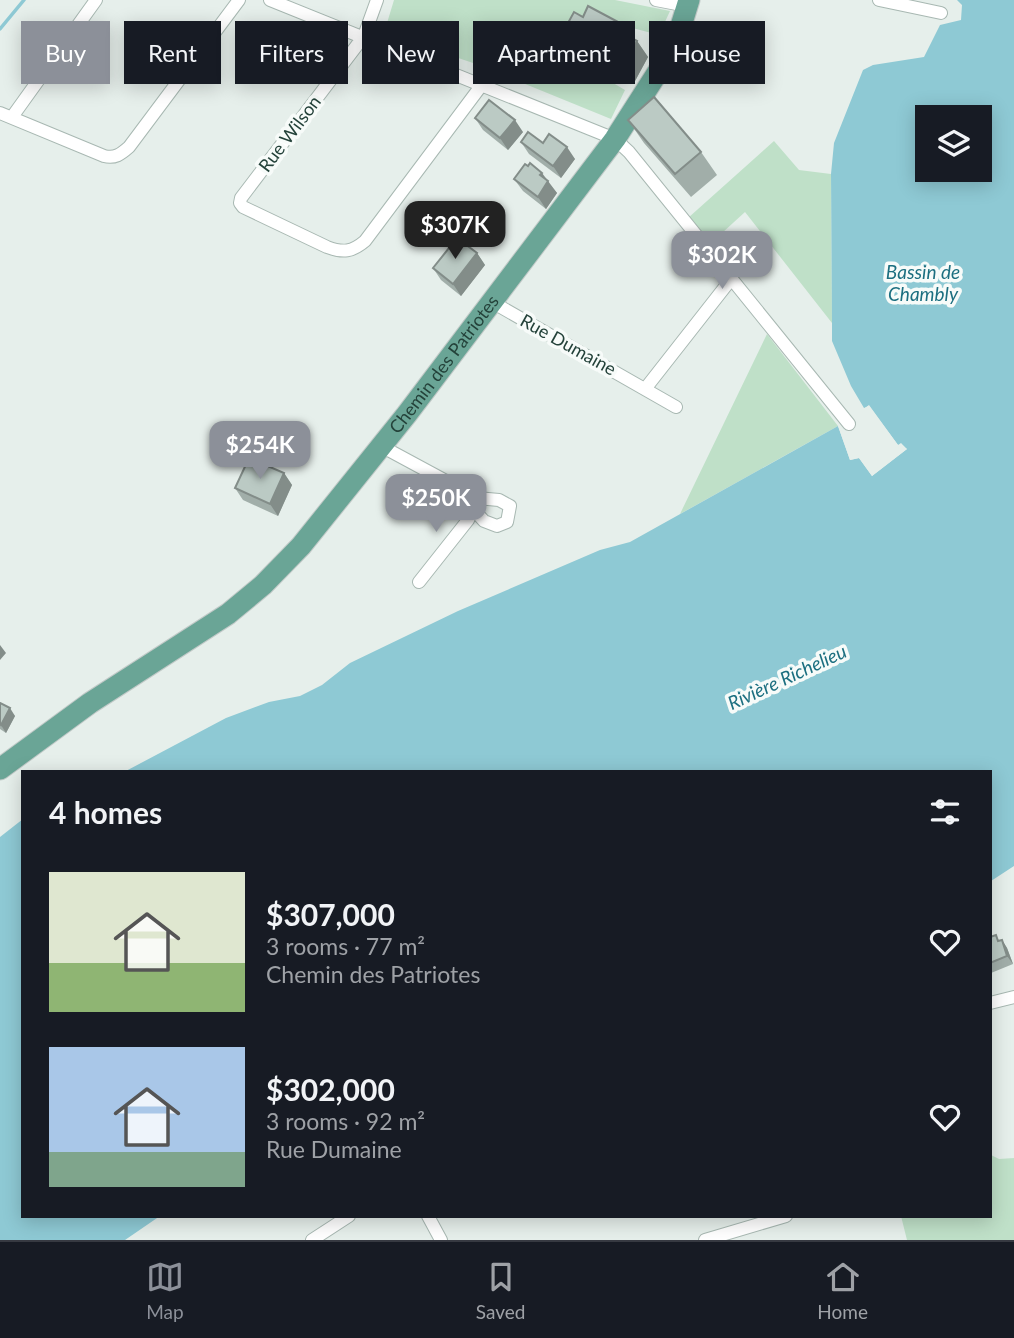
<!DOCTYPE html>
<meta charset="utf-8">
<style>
:root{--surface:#171b24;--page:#20242c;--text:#f1f3f6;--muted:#9ea1a6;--line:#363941;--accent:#8c9099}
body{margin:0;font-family:Lato,sans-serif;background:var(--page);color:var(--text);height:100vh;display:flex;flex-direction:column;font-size:26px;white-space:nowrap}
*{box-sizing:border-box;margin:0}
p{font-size:23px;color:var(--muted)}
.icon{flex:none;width:38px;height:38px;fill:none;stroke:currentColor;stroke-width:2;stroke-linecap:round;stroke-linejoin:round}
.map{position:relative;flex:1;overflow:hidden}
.details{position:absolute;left:21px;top:770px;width:971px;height:448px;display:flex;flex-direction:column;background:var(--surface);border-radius:0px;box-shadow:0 4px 18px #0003}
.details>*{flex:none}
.top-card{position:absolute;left:21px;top:21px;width:973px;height:63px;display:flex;gap:14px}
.controls{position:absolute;left:915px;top:105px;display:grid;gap:14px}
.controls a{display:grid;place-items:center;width:77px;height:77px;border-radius:0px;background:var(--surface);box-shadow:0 4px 18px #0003;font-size:35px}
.price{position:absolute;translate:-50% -60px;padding:0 16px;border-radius:14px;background:var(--accent);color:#fff;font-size:23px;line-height:46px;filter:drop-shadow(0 2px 4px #0008)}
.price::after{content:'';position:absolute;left:50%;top:42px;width:21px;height:16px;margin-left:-10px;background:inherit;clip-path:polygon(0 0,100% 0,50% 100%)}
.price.on{background:#222;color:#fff}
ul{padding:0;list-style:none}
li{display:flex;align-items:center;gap:21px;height:175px;padding:0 28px}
li span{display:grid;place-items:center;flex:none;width:196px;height:140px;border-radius:0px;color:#555}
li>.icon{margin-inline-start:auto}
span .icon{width:84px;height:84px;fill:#fffc;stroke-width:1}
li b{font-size:30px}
h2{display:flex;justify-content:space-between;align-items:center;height:84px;padding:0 28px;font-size:30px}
.pill{padding:0 24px;border-radius:0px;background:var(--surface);box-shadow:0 4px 18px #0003;font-size:24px;line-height:63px}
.pill.on{background:var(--accent);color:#fff}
.menu{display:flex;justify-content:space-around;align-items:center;height:98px;border-top:2px solid var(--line);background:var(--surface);font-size:19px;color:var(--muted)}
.menu a{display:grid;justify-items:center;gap:4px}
.menu .on{color:var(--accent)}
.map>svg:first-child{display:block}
</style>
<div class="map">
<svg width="1014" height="1240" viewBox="0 0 1014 1240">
<rect width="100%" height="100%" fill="#e6efeb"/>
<path fill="#bfe0c8" d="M394,0H615L670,11L659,35L587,16L574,44L592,55L586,67L625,90L611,119L476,64L384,33Z
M774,141L799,170L831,174L832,323L745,212L710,244L688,218Z
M767,334L838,426L680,514Z
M991,1155L999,1159L1014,1158V1240H907L901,1216H990Z"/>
<path fill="#8ec9d4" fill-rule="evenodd" d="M957,0H1014V866L991,881L990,772H124L226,718L269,702L300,696L322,685L350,663L458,611L600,550L630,542L838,426L850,460L859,458L872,476L907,449L898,445L869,406L864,408L851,386L832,341V323L831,174L834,143L863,70L873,65L924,57L940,25L961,20L962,5ZM928,117H980V170H928Z
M23,819V1216H160L125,1240H0V837Z"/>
<path fill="#e6efeb" d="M869,405L898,445L901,443L907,449L872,476L859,458L850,460L838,426L841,424L853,456L861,455L873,471L902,449L895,447L868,410H862Z"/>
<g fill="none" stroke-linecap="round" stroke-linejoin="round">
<path stroke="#8ec9d4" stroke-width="3.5" d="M0,29L24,0"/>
<g stroke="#a8b8b2" stroke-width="14">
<path id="minor" d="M270,0L615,139L629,152L849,424
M377,0L364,36L241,198L240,203L243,207L327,247C343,253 352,252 365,241L481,86
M656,0L687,6
M879,0L941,13
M0,113L104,156C115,159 121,154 129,147L239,0
M12,117L96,0
M492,302L676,407
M645,389L732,278
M381,446L470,494L477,498L499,500L510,506L507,522L497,526L484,521L474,510
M419,582L468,520L475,505
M990,1003L1014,997
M428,1216L441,1240
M312,1240L349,1216
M705,1240L786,1216"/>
</g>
<g stroke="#c2cac8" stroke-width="23">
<g id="primary">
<path id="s1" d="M0,769L90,703L228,614L263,585L301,546L407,414L615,139L663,64L681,26L689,0"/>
</g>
</g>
<use href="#minor" stroke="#fff" stroke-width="12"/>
<use href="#primary" stroke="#6aa596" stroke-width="21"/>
</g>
<path fill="#a1aea9" d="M583,17L620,23L631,38L637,41L648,57L635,81L616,71L614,74L599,66L568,23Z
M475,118L523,132L508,150L483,130Z
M628,120L701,152L717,175L691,197L644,143Z
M521,142L543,143L575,159L561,178L529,154Z
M514,179L546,180L557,193L546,209L523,191Z
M477,253L485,265L461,296L441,280L433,268Z
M284,473L292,485L278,516L243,500L235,488Z
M0,703L15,716L6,733L0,729Z
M990,937L999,941L1002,940L1007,948L1013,964L991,973Z"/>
<path fill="#838d89" d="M620,23L631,39L617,30Z
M637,41L648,57L635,81L624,65Z
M605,55L616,71L614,74L603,59Z
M515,120L523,132L508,150L500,138Z
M567,147L575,159L561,178L553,166Z
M542,173L557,193L546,209L538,197L540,175Z
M477,253L485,265L461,296L453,284Z
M284,473L292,485L278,516L270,504Z
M0,645L6,653L0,660Z
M10,708L15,716L6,733L1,725Z
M1002,940L1007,948L1013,964L1007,956Z"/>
<path fill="#bbcac4" stroke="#838d89" stroke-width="2" d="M588,6L620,23L617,30L637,41L624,65L605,55L603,59L588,51L592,42L576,34L579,28L568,23L574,12L583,17Z
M654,97L701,152L675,174L628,120Z
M489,100L515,120L500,138L475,118Z
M528,132L543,143L549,134L567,147L553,166L521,142Z
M530,163L542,173L540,175L548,181L538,197L514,179L525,164L528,166Z
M457,238L477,253L453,284L433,268Z
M249,458L284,473L270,504L235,488Z
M0,703L10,708L1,725L0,724Z
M996,935L998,941L1002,940L1007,956L990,963V937Z"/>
<g text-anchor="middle" stroke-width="7" stroke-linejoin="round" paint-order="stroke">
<g font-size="18" fill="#24423a" stroke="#f7fbf9">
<text transform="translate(290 134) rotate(-53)" y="6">Rue Wilson</text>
<text transform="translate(568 345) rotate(29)" y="6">Rue Dumaine</text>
<text dy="6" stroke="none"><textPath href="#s1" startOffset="607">Chemin des Patriotes</textPath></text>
</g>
<g font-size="19" font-style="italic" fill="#1c6f80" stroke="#f7fbf9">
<text x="923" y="279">Bassin de<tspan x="923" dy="22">Chambly</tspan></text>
<text transform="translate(787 677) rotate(-25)" y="7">Rivière Richelieu</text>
</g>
</g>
</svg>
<div class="controls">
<a><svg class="icon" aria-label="layers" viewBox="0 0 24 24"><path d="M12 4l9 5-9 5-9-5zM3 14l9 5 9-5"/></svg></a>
</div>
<b class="price on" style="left:455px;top:261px">$307K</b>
<b class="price" style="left:722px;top:291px">$302K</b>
<b class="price" style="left:260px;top:481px">$254K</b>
<b class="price" style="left:436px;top:534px">$250K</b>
<div class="top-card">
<a class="pill on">Buy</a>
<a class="pill">Rent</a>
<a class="pill">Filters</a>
<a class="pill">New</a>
<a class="pill">Apartment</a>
<a class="pill">House</a>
</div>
<section class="details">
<h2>4 homes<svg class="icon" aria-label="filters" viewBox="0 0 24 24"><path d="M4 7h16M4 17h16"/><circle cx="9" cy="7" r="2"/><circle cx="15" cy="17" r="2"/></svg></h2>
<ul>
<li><span style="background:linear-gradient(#dfe7d0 65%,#8fb573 0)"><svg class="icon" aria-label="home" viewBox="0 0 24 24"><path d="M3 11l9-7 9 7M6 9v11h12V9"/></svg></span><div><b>$307,000</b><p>3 rooms · 77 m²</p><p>Chemin des Patriotes</p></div><svg class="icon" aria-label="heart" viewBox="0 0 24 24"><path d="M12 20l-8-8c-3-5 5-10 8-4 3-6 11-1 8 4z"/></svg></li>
<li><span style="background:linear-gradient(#a9c7e8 75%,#7fa58c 0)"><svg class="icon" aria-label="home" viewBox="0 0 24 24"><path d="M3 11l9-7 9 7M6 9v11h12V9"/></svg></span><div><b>$302,000</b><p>3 rooms · 92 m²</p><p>Rue Dumaine</p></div><svg class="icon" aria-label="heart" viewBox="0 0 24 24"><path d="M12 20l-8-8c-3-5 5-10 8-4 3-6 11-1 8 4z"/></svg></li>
</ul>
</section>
</div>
<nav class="menu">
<a class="on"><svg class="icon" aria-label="map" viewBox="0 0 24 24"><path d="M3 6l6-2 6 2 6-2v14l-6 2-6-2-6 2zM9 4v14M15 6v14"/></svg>Map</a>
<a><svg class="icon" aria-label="saved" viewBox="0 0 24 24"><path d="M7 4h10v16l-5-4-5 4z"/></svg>Saved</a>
<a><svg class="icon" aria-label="home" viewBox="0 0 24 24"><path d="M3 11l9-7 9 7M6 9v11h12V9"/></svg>Home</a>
</nav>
